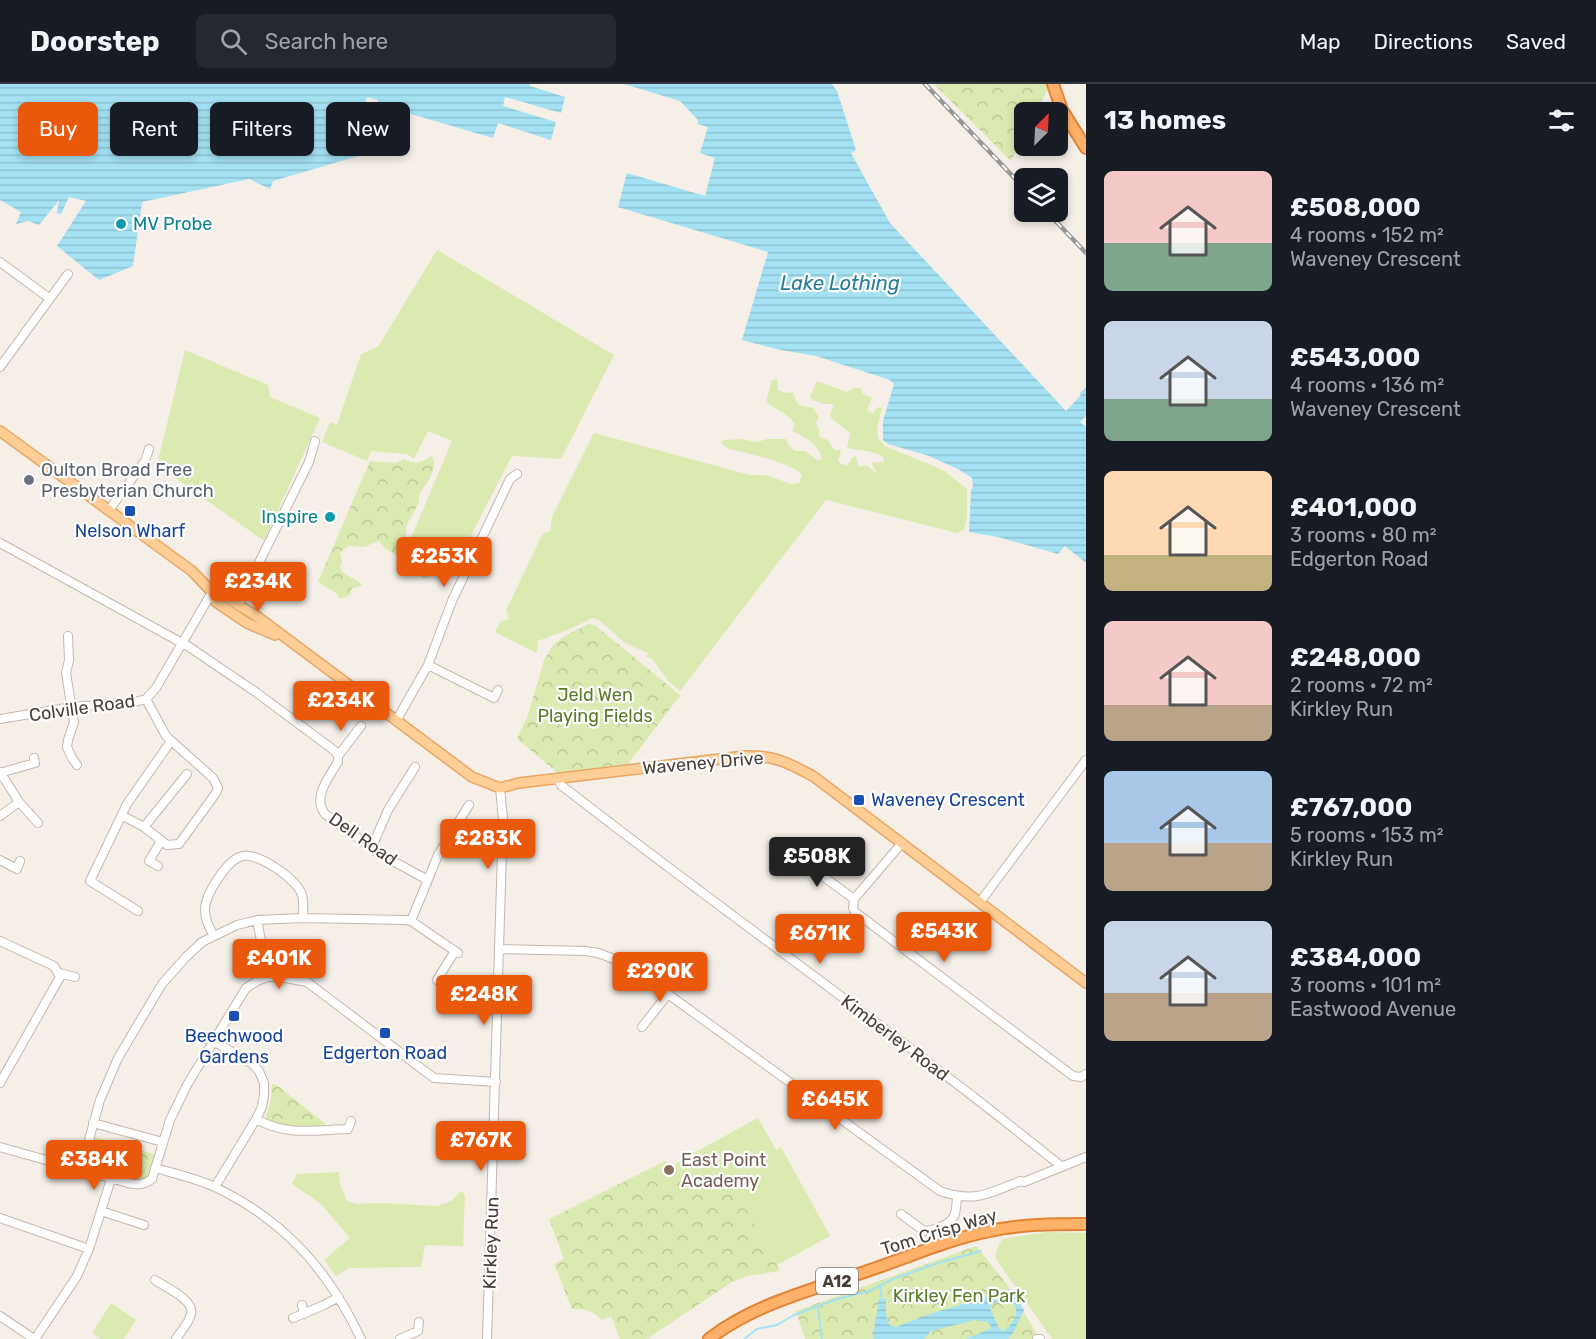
<!DOCTYPE html>
<meta charset="utf-8">
<style>
:root{--surface:#171b24;--page:#242831;--text:#f1f3f6;--muted:#9ea1a6;--line:#363941;--accent:#ea580c}
body{margin:0;font-family:Rubik,sans-serif;background:var(--page);color:var(--text);height:100vh;display:flex;flex-direction:column;font-size:22px;white-space:nowrap}
*{box-sizing:border-box;margin:0}
p{font-size:20px;color:var(--muted)}
.icon{flex:none;width:33px;height:33px;fill:none;stroke:currentColor;stroke-width:2;stroke-linecap:round;stroke-linejoin:round}
.map{position:relative;flex:1;overflow:hidden}
.panel{display:flex;flex-direction:column;background:var(--surface);width:510px}
.panel>*{flex:none}
.hud{position:absolute;left:18px;top:18px;width:570px;height:54px;display:flex;gap:12px}
.needle{width:39px;rotate:24deg}
.fabs{position:absolute;left:1014px;top:18px;display:grid;gap:12px}
.fabs a{display:grid;place-items:center;width:54px;height:54px;border-radius:9px;background:var(--surface);box-shadow:0 3px 9px #0003;font-size:30px}
.price{position:absolute;translate:-50% -51px;padding:0 14px;border-radius:6px;background:var(--accent);color:#fff;font-size:20px;line-height:39px;filter:drop-shadow(0 2px 3px #0008)}
.price::after{content:'';position:absolute;left:50%;top:36px;width:18px;height:14px;margin-left:-9px;background:inherit;clip-path:polygon(0 0,100% 0,50% 100%)}
.price.selected{background:#222;color:#fff}
ul{padding:0;list-style:none}
li{display:flex;align-items:center;gap:18px;height:150px;padding:0 18px}
li span{display:grid;place-items:center;flex:none;width:168px;height:120px;border-radius:9px;color:#555}
li>.icon{margin-inline-start:auto}
span .icon{width:72px;height:72px;fill:#fffc;stroke-width:1}
li b{font-size:26px}
h2{display:flex;justify-content:space-between;align-items:center;height:72px;padding:0 18px;font-size:26px}
.tag{padding:0 21px;border-radius:9px;background:var(--surface);box-shadow:0 3px 9px #0003;font-size:21px;line-height:54px}
.tag.selected{background:var(--accent);color:#fff}
header{display:flex;align-items:center;gap:36px;box-sizing:border-box;height:84px;padding:0 30px;background:var(--surface);border-bottom:2px solid var(--line)}
header strong{font-size:28px}
nav{display:flex;gap:33px;margin-inline-start:auto;font-size:21px}
.search{width:420px;height:54px;background:var(--page);display:flex;align-items:center;gap:15px;box-sizing:border-box;padding:0 21px;border-radius:9px;color:var(--muted);font-size:22px}
main{display:flex;flex:1;min-height:0}
.map>svg:first-child{display:block}
</style>
<header>
<strong>Doorstep</strong>
<div class="search"><svg class="icon" aria-label="search" viewBox="0 0 24 24"><circle cx="10" cy="10" r="6"/><path d="M15 15l6 6"/></svg>Search here</div>
<nav><a>Map</a><a>Directions</a><a>Saved</a></nav>
</header>
<main>
<div class="map">
<svg width="1086" height="1255" viewBox="0 0 1086 1255">
<defs>
<pattern id="forest-crowns" width="20" height="18" patternUnits="userSpaceOnUse" patternTransform="scale(1.5)"><rect width="20" height="18" fill="#dbeab0"/><path d="M2 6a3 3 0 1 1 6 0M12 15a3 3 0 1 1 6 0" fill="none" stroke="#bdca98"/></pattern>
<pattern id="water-rules" width="6" height="5" patternUnits="userSpaceOnUse" patternTransform="scale(1.5)"><rect width="6" height="5" fill="#a3e1f3"/><path d="M0 2.5h6" fill="none" stroke="#8ec2d1"/></pattern>
</defs>
<rect width="100%" height="100%" fill="#f5efe8"/>
<path fill="#dbeab0" d="M437,166L614,271L561,375L512,372L454,484L408,461L452,357L428,347L414,375L407,370L371,367L367,377L322,358L330,338L337,341L361,270L378,263Z
M185,266L268,301L270,313L320,334L264,457L157,381Z
M777,295L778,306L785,309L793,308C798,325 799,320 813,324L819,333L816,339L819,345V353L828,356L834,366H840L841,370L838,375L840,379L847,382L852,374L856,372L858,383L866,381L877,390L872,380L873,378H884L883,373C872,366 860,367 847,364L850,349L831,334L830,330L834,322L832,320H823L811,315L810,313L817,297L847,308L854,304H861L863,310L872,314L867,326L873,329L878,323L882,324L877,345L878,354L885,362L943,386L967,405V432L964,446L957,449L826,416L680,607L669,598L652,575L645,572L648,571L647,569L625,559L600,537L593,534C581,540 570,545 557,550C550,552 545,556 538,556L537,569L495,548L501,537L509,535L506,526L510,518L543,449L550,447L552,433L594,349L750,391H766L791,400L799,399L802,391C792,378 745,369 727,364L721,359L724,356L741,355L757,358L767,355H786L789,362L795,367H805L817,376L822,375C819,361 805,353 792,347L795,340C787,329 776,326 766,318L772,296Z
M758,1034L776,1066L781,1063L830,1152L777,1181L728,1093L701,1107L683,1075Z
M339,1088L340,1100L347,1117L356,1120L382,1119L437,1122L451,1117L462,1107L465,1112L463,1162L425,1161L421,1183L349,1184L336,1192L324,1176L350,1154L321,1120L292,1100L297,1090Z
M1046,1148L1086,1149V1255H1052L996,1175V1167L1002,1155Z
M111,1219L136,1236L124,1255H101L92,1249Z"/>
<path fill="url(#forest-crowns)" d="M934,0H1054L1047,7L1036,28H1024V51L1011,77Z
M432,372C439,382 427,401 419,410V418L406,443C408,451 402,456 405,464L419,473L421,479L429,483L432,488L429,494H425L407,482L404,485L399,484L398,472L384,464L379,457L364,463L349,462L340,468L342,478L340,484L342,488L362,500L361,502L352,504L350,511L340,515L336,509L318,498L370,377L396,379L404,375C419,382 419,378 432,372Z
M588,540L595,541L680,611L682,609L628,680L558,689L517,655L528,631L544,576L553,561L563,553Z
M272,1000L277,1001L329,1043L290,1044L265,1036L271,1015Z
M91,1052L157,1071L150,1093L137,1099L82,1084Z
M683,1075L701,1107L728,1092L780,1187L748,1192L732,1198L647,1255H620L611,1232L602,1236C592,1227 585,1224 572,1225L554,1180L564,1175L549,1135L665,1077L669,1084Z
M976,1162L1009,1203L1038,1252L1031,1255H805L796,1227Z"/>
<path fill="url(#water-rules)" fill-rule="evenodd" d="M0,0H530V2L565,13L561,29L505,13L503,22L556,38L551,56L498,39L493,54L377,20L378,16L367,13L357,45L365,70L273,97L270,105L249,95L142,118L133,182L99,196L57,162L86,117L69,113L61,130L57,129L59,116L39,141L28,137L16,140L21,128L0,116Z
M624,0H832L837,7L856,66L851,69L890,139L1066,327L1081,311L1080,309L1086,303V332L1080,338L1086,343V479L1065,462L1058,470L998,453L969,448L971,407L973,402L972,394L958,385L929,372L888,360L883,356V337L894,300L890,296L816,272L781,266L742,256L768,168L618,123L627,89L705,112L715,74L700,69L708,43L698,40V36L680,17Z
M1011,1205L1024,1226L1013,1249L1008,1255H965L990,1245L991,1242L987,1238L975,1236L931,1247L924,1255H874L873,1252L879,1215H886V1230L889,1241L896,1243C933,1227 973,1218 1011,1205ZM1009,1214C1021,1226 1017,1236 1004,1247L999,1245L990,1224L992,1220Z"/>
<g fill="none" stroke-linecap="round" stroke-linejoin="round">
<path stroke="#a3e1f3" stroke-width="2" d="M880,1202L882,1216
M818,1223L822,1255
M744,1255L757,1245L777,1241L794,1231L837,1215L870,1207L893,1195L938,1179L981,1167"/>
<g stroke="#c4b7ad" stroke-width="10">
<path id="minor" d="M0,178L49,214
M0,283L68,190
M109,426L145,377L149,365
M0,459L182,559
M238,521L309,378L315,357
M68,552L69,576L66,589L74,638L68,656L67,663L72,674L77,681
M182,558L257,609L335,667L338,672
M428,581L494,614L498,606
M0,635L72,623L135,618L146,615L156,604L212,508
M396,637L428,581L452,517L510,395L517,390
M361,642L338,672V678C329,693 312,713 325,730L380,770L426,795
M0,688L19,718L38,739
M0,689L35,679L34,674
M558,696L561,701C726,830 898,950 1061,1082
M0,732L19,718
M123,732L144,743L167,761L179,760L216,709L218,704L213,694L166,652L146,615
M144,743L187,690
M902,759L854,815L853,824L855,828L1073,992L1081,993L1086,990
M372,763L388,726L415,683
M794,771L854,815
M0,776L17,785L20,777
M158,782L149,777L161,757
M980,818L1086,676
M138,827L90,797L127,720L171,657
M257,836L268,893
M411,837L438,771L469,721
M214,852C209,843 205,836 205,826C205,811 227,775 243,772C259,769 297,795 302,811C304,817 303,827 303,834
M0,857L54,882L60,893L0,999
M499,865L586,867L598,869L625,879L940,1107C974,1119 988,1110 1020,1097L1024,1098L1086,1073
M455,867L437,896L452,905H457
M59,889L75,893
M642,943L668,910
M213,957L251,979L259,987L264,999V1011L262,1023L256,1035L215,1103
M256,1035C286,1052 314,1046 348,1045L351,1037
M93,1039L163,1058
M0,1063L128,1099C138,1101 144,1101 152,1095L170,1036L187,1001L246,904L257,897L268,893H280L307,898L434,994L496,998
M155,1084C176,1090 198,1095 217,1104C285,1137 329,1187 361,1255
M81,1085L100,1016L118,974L162,900L186,873L202,858L237,841L257,836L303,834L405,836L411,837L458,869
M101,1127L144,1141
M901,1130L924,1147C930,1147 933,1146 938,1144C956,1137 956,1131 957,1113
M0,1134L89,1165
M155,1196C165,1203 195,1216 191,1230C189,1239 181,1247 176,1255
M302,1221L304,1230
M0,1232L34,1255
M293,1234L324,1221L339,1213
M35,1255L77,1192L89,1165L111,1095
M400,1255L418,1247L419,1238
M487,1255L503,735L500,704
M1037,1255H1040"/>
</g>
<g stroke="#e8a763" stroke-width="12">
<path id="major" d="M0,347L192,487L212,508L216,518L247,539L275,551
M212,508L220,510L258,533L472,693L500,704L519,699L745,672C774,671 788,679 813,692L1086,899"/>
</g>
<g stroke="#e38235" stroke-width="14">
<path id="highway" d="M1053,0L1062,26L1086,64
M709,1255C751,1222 805,1208 855,1191C900,1177 944,1156 990,1147C1022,1140 1054,1140 1086,1140"/>
</g>
<use href="#minor" stroke="#fff" stroke-width="8"/>
<use href="#major" stroke="#ffce97" stroke-width="9"/>
<use href="#highway" stroke="#ffb169" stroke-width="10"/>
<g stroke="#989898" stroke-width="4.5">
<path id="rail" d="M925,0L1024,104
M1047,128L1086,169"/>
</g>
<use href="#rail" stroke="#fff" stroke-width="2" stroke-dasharray="7" stroke-linecap="butt"/>
</g>
<g fill="#0f9aa8" stroke="#fff" stroke-width="2">
<circle cx="121" cy="140" r="6"/>
<circle cx="330" cy="433" r="6"/>
</g>
<circle fill="#6b7280" stroke="#fff" stroke-width="2" cx="29" cy="396" r="6"/>
<g fill="#1a4fb4" stroke="#fff" stroke-width="2">
<rect x="124" y="421" width="12" height="12" rx="3"/>
<rect x="853" y="710" width="12" height="12" rx="3"/>
<rect x="228" y="926" width="12" height="12" rx="3"/>
<rect x="379" y="943" width="12" height="12" rx="3"/>
</g>
<circle fill="#8d6e63" stroke="#fff" stroke-width="2" cx="669" cy="1086" r="6"/>
<g text-anchor="middle" stroke-width="4.5" stroke-linejoin="round" paint-order="stroke">
<rect fill="#fff" stroke="#807873" stroke-width="1.5" x="816" y="1184" width="42" height="26" rx="4.5"/>
<g font-size="16" font-weight="bold" fill="#493e37">
<text x="837" y="1203">A12</text>
</g>
<g font-size="18" fill="#0d838f" stroke="#fff" text-anchor="start">
<text x="133" y="146">MV Probe</text>
<text x="318" y="439" text-anchor="end">Inspire</text>
</g>
<g font-size="18" fill="#5b616d" stroke="#fff" text-anchor="start">
<text x="41" y="392">Oulton Broad Free<tspan x="41" dy="21">Presbyterian Church</tspan></text>
</g>
<g font-size="18" fill="#164399" stroke="#fff">
<text x="130" y="453">Nelson Wharf</text>
<text x="871" y="722" text-anchor="start">Waveney Crescent</text>
<text x="234" y="958">Beechwood<tspan x="234" dy="21">Gardens</tspan></text>
<text x="385" y="975">Edgerton Road</text>
</g>
<g font-size="18" fill="#587d27" stroke="#fff">
<text x="595" y="617">Jeld Wen<tspan x="595" dy="21">Playing Fields</tspan></text>
<text x="959" y="1218">Kirkley Fen Park</text>
</g>
<g font-size="18" fill="#493e37" stroke="#fff">
<text transform="translate(82 624) rotate(-8)" y="6">Colville Road</text>
<text transform="translate(703 679) rotate(-5)" y="6">Waveney Drive</text>
<text transform="translate(363 755) rotate(35)" y="6">Dell Road</text>
<text transform="translate(895 954) rotate(37)" y="6">Kimberley Road</text>
<text transform="translate(939 1148) rotate(-17)" y="6">Tom Crisp Way</text>
<text transform="translate(491 1159) rotate(-88)" y="6">Kirkley Run</text>
</g>
<g font-size="18" fill="#785e54" stroke="#fff" text-anchor="start">
<text x="681" y="1082">East Point<tspan x="681" dy="21">Academy</tspan></text>
</g>
<g font-size="20" font-style="italic" fill="#267d97" stroke="#fff">
<text x="840" y="206">Lake Lothing</text>
</g>
</g>
</svg>
<div class="fabs">
<a><svg class="needle" viewBox="-14 -14 28 28"><path d="M0-13l5 13h-10z" fill="#e53935"/><path d="M0 13l5-13h-10z" fill="#9ea1a6"/></svg></a>
<a><svg class="icon" aria-label="layers" viewBox="0 0 24 24"><path d="M12 4l9 5-9 5-9-5zM3 14l9 5 9-5"/></svg></a>
</div>
<b class="price" style="left:444px;top:504px">£253K</b>
<b class="price" style="left:258px;top:529px">£234K</b>
<b class="price" style="left:341px;top:648px">£234K</b>
<b class="price" style="left:488px;top:786px">£283K</b>
<b class="price selected" style="left:817px;top:804px">£508K</b>
<b class="price" style="left:944px;top:879px">£543K</b>
<b class="price" style="left:820px;top:881px">£671K</b>
<b class="price" style="left:279px;top:906px">£401K</b>
<b class="price" style="left:660px;top:919px">£290K</b>
<b class="price" style="left:484px;top:942px">£248K</b>
<b class="price" style="left:835px;top:1047px">£645K</b>
<b class="price" style="left:481px;top:1088px">£767K</b>
<b class="price" style="left:94px;top:1107px">£384K</b>
<div class="hud">
<a class="tag selected">Buy</a>
<a class="tag">Rent</a>
<a class="tag">Filters</a>
<a class="tag">New</a>
</div>
</div>
<section class="panel">
<h2>13 homes<svg class="icon" aria-label="filters" viewBox="0 0 24 24"><path d="M4 7h16M4 17h16"/><circle cx="9" cy="7" r="2"/><circle cx="15" cy="17" r="2"/></svg></h2>
<ul>
<li><span style="background:linear-gradient(#f6c9c9 60%,#7fa58c 0)"><svg class="icon" aria-label="home" viewBox="0 0 24 24"><path d="M3 11l9-7 9 7M6 9v11h12V9"/></svg></span><div><b>£508,000</b><p>4 rooms · 152 m²</p><p>Waveney Crescent</p></div></li>
<li><span style="background:linear-gradient(#c9d6e8 65%,#7fa58c 0)"><svg class="icon" aria-label="home" viewBox="0 0 24 24"><path d="M3 11l9-7 9 7M6 9v11h12V9"/></svg></span><div><b>£543,000</b><p>4 rooms · 136 m²</p><p>Waveney Crescent</p></div></li>
<li><span style="background:linear-gradient(#ffd9b3 70%,#c2b280 0)"><svg class="icon" aria-label="home" viewBox="0 0 24 24"><path d="M3 11l9-7 9 7M6 9v11h12V9"/></svg></span><div><b>£401,000</b><p>3 rooms · 80 m²</p><p>Edgerton Road</p></div></li>
<li><span style="background:linear-gradient(#f6c9c9 70%,#b9a48a 0)"><svg class="icon" aria-label="home" viewBox="0 0 24 24"><path d="M3 11l9-7 9 7M6 9v11h12V9"/></svg></span><div><b>£248,000</b><p>2 rooms · 72 m²</p><p>Kirkley Run</p></div></li>
<li><span style="background:linear-gradient(#a9c7e8 60%,#b9a48a 0)"><svg class="icon" aria-label="home" viewBox="0 0 24 24"><path d="M3 11l9-7 9 7M6 9v11h12V9"/></svg></span><div><b>£767,000</b><p>5 rooms · 153 m²</p><p>Kirkley Run</p></div></li>
<li><span style="background:linear-gradient(#c9d6e8 60%,#b9a48a 0)"><svg class="icon" aria-label="home" viewBox="0 0 24 24"><path d="M3 11l9-7 9 7M6 9v11h12V9"/></svg></span><div><b>£384,000</b><p>3 rooms · 101 m²</p><p>Eastwood Avenue</p></div></li>
</ul>
</section>
</main>
